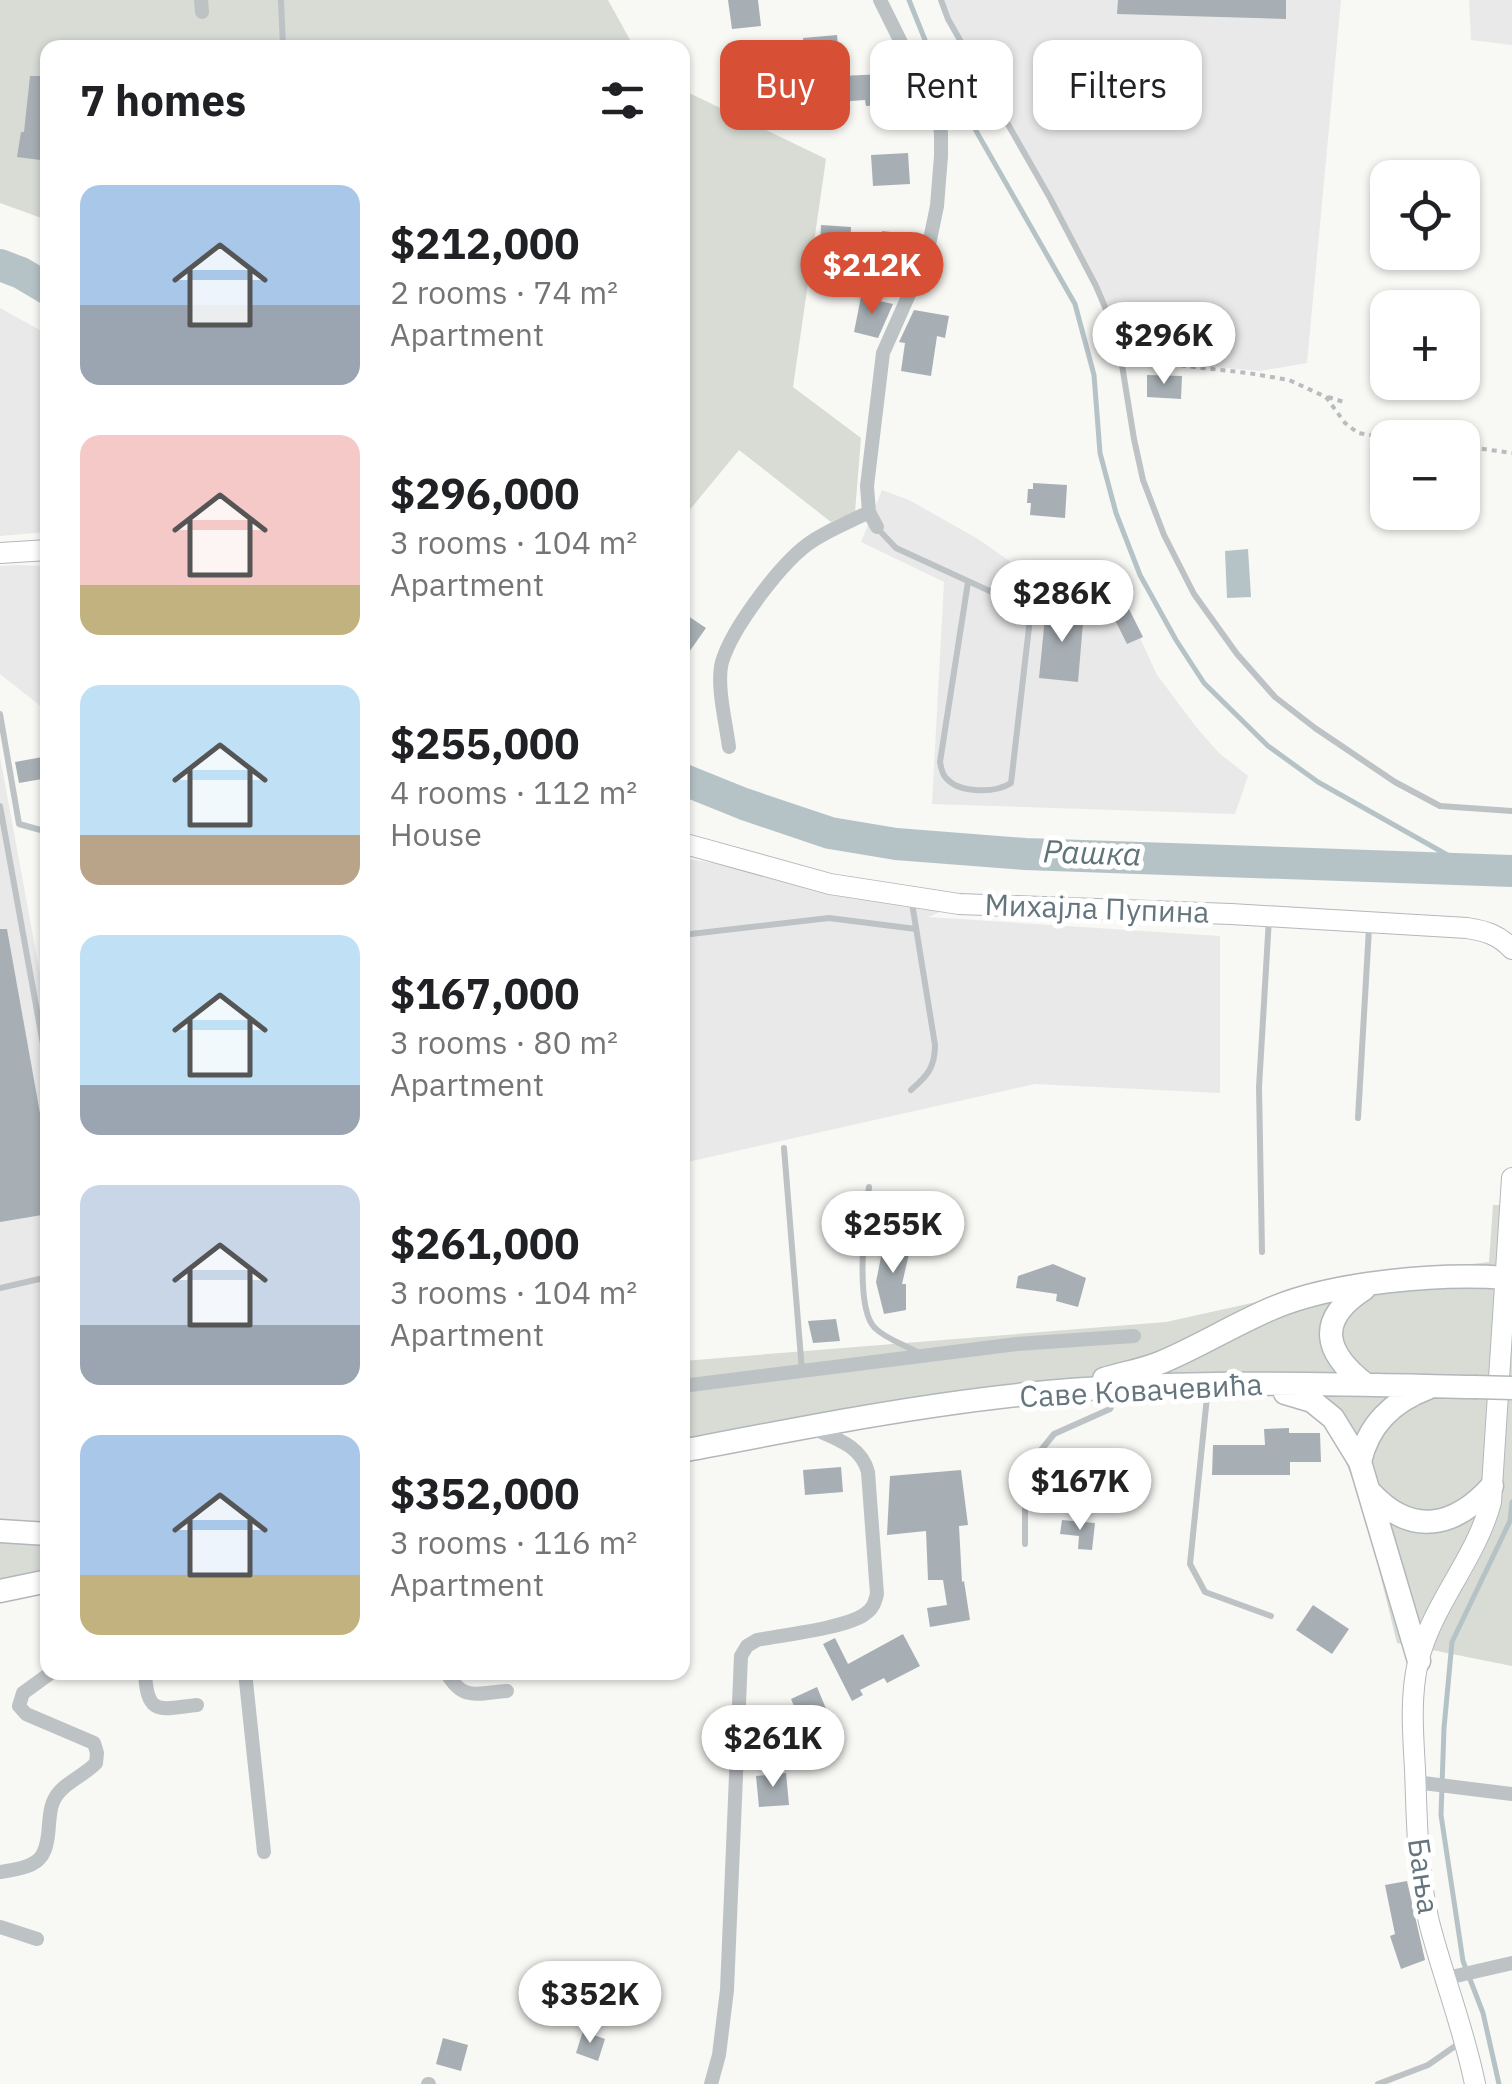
<!DOCTYPE html>
<meta charset="utf-8">
<style>
:root{--surface:#fff;--page:#f2f2f2;--text:#202124;--muted:#757577;--accent:#d75036}
body{margin:0;font-family:"IBM Plex Sans",sans-serif;background:var(--page);color:var(--text);height:100vh;display:flex;flex-direction:column;font-size:38px;white-space:nowrap}
*{box-sizing:border-box;margin:0}
p{font-size:32px;color:var(--muted)}
.icon{flex:none;width:55px;height:55px;fill:none;stroke:currentColor;stroke-width:2;stroke-linecap:round;stroke-linejoin:round}
.map{position:relative;flex:1;overflow:hidden}
.sheet{position:absolute;left:40px;top:40px;width:650px;height:1640px;display:flex;flex-direction:column;background:var(--surface);border-radius:20px;box-shadow:0 2px 8px #0004}
.sheet>*{flex:none}
.hud{position:absolute;left:720px;top:40px;width:640px;height:90px;display:flex;gap:20px}
.controls{position:absolute;left:1370px;top:160px;display:grid;gap:20px}
.controls a{display:grid;place-items:center;width:110px;height:110px;border-radius:20px;background:var(--surface);box-shadow:0 2px 8px #0004;font-size:50px}
.price{position:absolute;translate:-50% -85px;padding:0 22px;border-radius:35px;background:#fff;color:#222;font-size:32px;line-height:65px;filter:drop-shadow(0 2px 5px #0008)}
.price::after{content:'';position:absolute;left:50%;top:60px;width:30px;height:22px;margin-left:-15px;background:inherit;clip-path:polygon(0 0,100% 0,50% 100%)}
.price.selected{background:var(--accent);color:#fff}
ul{padding:0;list-style:none}
li{display:flex;align-items:center;gap:30px;height:250px;padding:0 40px}
li span{display:grid;place-items:center;flex:none;width:280px;height:200px;border-radius:20px;color:#555}
li>.icon{margin-inline-start:auto}
span .icon{width:120px;height:120px;fill:#fffc;stroke-width:1}
li b{font-size:42px}
h2{display:flex;justify-content:space-between;align-items:center;height:120px;padding:0 40px;font-size:42px}
.chip{padding:0 35px;border-radius:20px;background:var(--surface);box-shadow:0 2px 8px #0004;font-size:35px;line-height:90px}
.chip.selected{background:var(--accent);color:#fff}
.map>svg:first-child{display:block}
</style>
<div class="map">
<svg width="1512" height="2084" viewBox="0 0 1512 2084">
<rect width="100%" height="100%" fill="#f8f8f5"/>
<path fill="#e9e9e9" d="M941,0H1341L1307,363L1260,371L1121,359L1096,286Z
M1469,0H1512V45L1471,40Z
M0,308L47,334V532L0,536Z
M882,490L909,500L978,539L1054,592L1120,594L1157,675L1197,728L1219,753L1248,776L1235,814L932,804L944,582L861,542Z
M18,565L47,566L48,697L43,708L0,674V566Z
M0,757L48,1017V1520L29,1523L0,1520Z
M683,858L959,904L928,917L1220,936V1093L1035,1084L683,1163Z"/>
<path fill="#d8dcd5" d="M0,0H608L634,47L48,48L47,220L0,203Z
M683,90L826,159L793,387L861,438L855,512L831,522L739,450L683,518Z
M1493,1205H1512V1666L1397,1643L1364,1509L1339,1445L1321,1417L1289,1396L1146,1393L1061,1406L994,1408L825,1432L683,1460V1361L1166,1322L1373,1276L1489,1262Z
M0,1520L29,1523L47,1520V1588L0,1598Z"/>
<path fill="#b6c3c6" d="M1248,549L1251,597L1227,598L1225,551Z"/>
<g fill="none" stroke-linecap="round" stroke-linejoin="round">
<path stroke="#b6c3c6" stroke-width="5" d="M909,0L927,45L1075,304L1094,375L1100,453L1116,513L1140,575L1176,640L1204,683L1268,746L1318,782L1474,870
M1499,2084L1483,2013L1463,1961L1441,1815L1444,1728L1452,1642L1510,1521L1512,1502"/>
<path stroke="#b6c3c6" stroke-width="32" d="M0,265L21,273L48,289
M682,779L744,804L830,833L896,844L1025,854L1512,871"/>
</g>
<path fill="#a7afb4" d="M728,0H758L761,26L732,29Z
M1118,0H1286V19L1117,14Z
M837,35L841,76L905,73L910,83L911,104L866,106L865,100L808,104L803,38Z
M769,56L773,88L744,92L739,60Z
M30,76H48V161L17,157L21,132H24Z
M908,153L910,184L873,186L871,155Z
M821,225L851,227L850,249L820,247Z
M882,231L917,235L915,255L909,269L878,265Z
M861,297L893,304L878,338L854,332Z
M914,310L949,316L945,338L937,336L931,376L901,371L905,343L899,342Z
M1147,375L1182,376L1181,399L1147,397Z
M1033,483L1067,485L1065,518L1030,515L1031,503H1027L1028,489H1033Z
M1123,597L1143,637L1127,644L1104,598Z
M1046,607L1084,611L1078,682L1039,678Z
M682,612L706,628L682,662Z
M48,756V778L19,783L15,762Z
M0,929H7L48,1158V1214L0,1222Z
M885,1237L911,1245L902,1284H906V1310L884,1314L876,1282Z
M1053,1264L1086,1278L1078,1307L1056,1301L1057,1294L1016,1288L1018,1276Z
M836,1319L840,1341L813,1343L808,1321Z
M1289,1428V1433H1320L1321,1462H1290V1475H1212L1213,1445H1265L1264,1429Z
M841,1467L843,1492L805,1495L803,1470Z
M961,1470L968,1525L959,1526L962,1582L964,1581L970,1620L930,1627L927,1608L947,1605L943,1580H928L926,1531L887,1535L890,1476Z
M1062,1520L1095,1523L1092,1550L1078,1549L1079,1536L1060,1534Z
M1313,1605L1349,1629L1332,1654L1296,1630Z
M903,1634L920,1666L887,1683L884,1678L860,1690L863,1695L852,1701L823,1644L835,1638L848,1664Z
M817,1687L827,1711L801,1722L791,1699Z
M786,1773L789,1805L759,1807L756,1776Z
M1407,1881L1425,1960L1401,1969L1390,1936L1395,1934L1385,1885Z
M583,2031L605,2039L598,2061L576,2053Z
M443,2038L468,2045L461,2071L436,2064Z"/>
<g fill="none" stroke-linecap="round" stroke-linejoin="round">
<g stroke="#b2b8bc" stroke-width="22">
<path id="secondary" d="M0,553L48,550
M682,843L830,884L959,904L1231,914L1467,928C1486,931 1499,935 1512,949
M1475,2084C1464,2029 1443,1977 1429,1922C1417,1871 1417,1821 1415,1769C1413,1734 1410,1697 1418,1662C1432,1604 1476,1559 1491,1502L1512,1178"/>
</g>
<g stroke="#b1b7ba" stroke-width="25">
<path id="primary" d="M1364,1289C1316,1320 1324,1352 1365,1384
M1104,1379C1123,1373 1144,1370 1162,1362C1200,1346 1235,1324 1273,1308C1335,1282 1439,1273 1507,1278
M1285,1393L1312,1401L1333,1418L1360,1462L1419,1661
M682,1451C796,1429 911,1406 1027,1394C1175,1379 1326,1384 1474,1387
M1360,1462C1368,1425 1393,1401 1428,1388
M1371,1493C1412,1537 1455,1527 1492,1486
M0,1531L48,1534
M0,1591L48,1581"/>
</g>
<path stroke="#b8bcbe" stroke-width="4" stroke-dasharray="5 5" stroke-linecap="butt" d="M1131,360L1248,373L1289,380L1326,397L1345,423L1358,433L1388,438
M1328,397L1347,403
M1462,446L1512,453"/>
<path stroke="#bdc2c5" stroke-width="6" d="M281,0L283,48
M941,0L948,19L1050,198L1096,286L1111,321L1121,359L1134,439L1143,480L1164,535L1194,594L1237,654L1275,697L1315,728L1395,782L1440,806L1512,811
M878,529L896,548L1031,610L1011,783C996,793 960,794 946,778C942,774 941,768 940,762L968,582
M1031,610L1036,590L1076,600L1098,609
M0,714L19,824L48,832
M0,806L48,1072
M682,935L829,918L916,929
M911,1090C927,1076 935,1068 935,1045L912,903
M1358,1118L1369,928
M784,1148L802,1371
M869,1187C865,1216 854,1308 875,1328C886,1339 905,1345 917,1352
M1262,1252L1259,1087L1269,918
M0,1288L48,1277
M1208,1387L1190,1564L1205,1592L1271,1616
M1025,1544V1470L1054,1434L1110,1409L1119,1393
M1378,2084L1428,2065L1461,2042"/>
<path stroke="#bdc2c5" stroke-width="14" d="M201,0L202,12
M877,527L869,512L867,486L883,353L927,254L937,206L941,156V133L938,117L880,0
M729,747C726,723 716,685 722,662C732,628 783,559 814,540C831,529 851,521 869,512
M682,1386L1017,1344L1134,1336
M145,1672C147,1717 160,1709 197,1705
M245,1672L264,1852
M446,1672C463,1702 477,1693 507,1691
M1415,1782L1512,1794
M0,1872C37,1866 47,1863 49,1824C50,1816 50,1807 54,1800C61,1784 84,1776 96,1763L97,1753L94,1743L26,1714L19,1706L23,1693L52,1672
M0,1927L37,1939
M1447,1978L1512,1963
M428,2084H429
M711,2084L719,2055L727,1990L741,1656L747,1646L757,1640C783,1635 846,1628 865,1614C873,1609 875,1602 877,1594L868,1472C861,1445 834,1438 810,1427"/>
<use href="#secondary" stroke="#fff" stroke-width="20"/>
<use href="#primary" stroke="#fff" stroke-width="22"/>
<g stroke="#b1b7ba" stroke-width="25" stroke-linecap="butt">
<path id="primary-bridge" d="M1474,1387L1512,1388"/>
</g>
<use href="#primary-bridge" stroke="#fff" stroke-width="22"/>
</g>
<g text-anchor="middle" stroke-width="10" stroke-linejoin="round" paint-order="stroke">
<g font-size="30" fill="#65757e" stroke="#fff">
<text transform="translate(1097 909) rotate(2)" y="10">Михајла Пупина</text>
<text transform="translate(1141 1391) rotate(-3)" y="10">Саве Ковачевића</text>
<text transform="translate(1423 1876) rotate(82)" y="10">Бања</text>
</g>
<g font-size="32" font-style="italic" fill="#607478" stroke="#fff">
<text transform="translate(1092 853) rotate(2)" y="11">Рашка</text>
</g>
</g>
</svg>
<div class="controls">
<a><svg class="icon" aria-label="locate" viewBox="0 0 24 24"><circle cx="12" cy="12" r="6"/><path d="M12 2v4M12 18v4M2 12h4M18 12h4"/></svg></a>
<a>+</a>
<a>−</a>
</div>
<b class="price selected" style="left:872px;top:317px">$212K</b>
<b class="price" style="left:1164px;top:387px">$296K</b>
<b class="price" style="left:1062px;top:645px">$286K</b>
<b class="price" style="left:893px;top:1276px">$255K</b>
<b class="price" style="left:1080px;top:1533px">$167K</b>
<b class="price" style="left:773px;top:1790px">$261K</b>
<b class="price" style="left:590px;top:2046px">$352K</b>
<div class="hud">
<a class="chip selected">Buy</a>
<a class="chip">Rent</a>
<a class="chip">Filters</a>
</div>
<section class="sheet">
<h2>7 homes<svg class="icon" aria-label="filters" viewBox="0 0 24 24"><path d="M4 7h16M4 17h16"/><circle cx="9" cy="7" r="2"/><circle cx="15" cy="17" r="2"/></svg></h2>
<ul>
<li><span style="background:linear-gradient(#a9c7e8 60%,#9aa5b1 0)"><svg class="icon" aria-label="home" viewBox="0 0 24 24"><path d="M3 11l9-7 9 7M6 9v11h12V9"/></svg></span><div><b>$212,000</b><p>2 rooms · 74 m²</p><p>Apartment</p></div></li>
<li><span style="background:linear-gradient(#f6c9c9 75%,#c2b280 0)"><svg class="icon" aria-label="home" viewBox="0 0 24 24"><path d="M3 11l9-7 9 7M6 9v11h12V9"/></svg></span><div><b>$296,000</b><p>3 rooms · 104 m²</p><p>Apartment</p></div></li>
<li><span style="background:linear-gradient(#bfe0f5 75%,#b9a48a 0)"><svg class="icon" aria-label="home" viewBox="0 0 24 24"><path d="M3 11l9-7 9 7M6 9v11h12V9"/></svg></span><div><b>$255,000</b><p>4 rooms · 112 m²</p><p>House</p></div></li>
<li><span style="background:linear-gradient(#bfe0f5 75%,#9aa5b1 0)"><svg class="icon" aria-label="home" viewBox="0 0 24 24"><path d="M3 11l9-7 9 7M6 9v11h12V9"/></svg></span><div><b>$167,000</b><p>3 rooms · 80 m²</p><p>Apartment</p></div></li>
<li><span style="background:linear-gradient(#c9d6e8 70%,#9aa5b1 0)"><svg class="icon" aria-label="home" viewBox="0 0 24 24"><path d="M3 11l9-7 9 7M6 9v11h12V9"/></svg></span><div><b>$261,000</b><p>3 rooms · 104 m²</p><p>Apartment</p></div></li>
<li><span style="background:linear-gradient(#a9c7e8 70%,#c2b280 0)"><svg class="icon" aria-label="home" viewBox="0 0 24 24"><path d="M3 11l9-7 9 7M6 9v11h12V9"/></svg></span><div><b>$352,000</b><p>3 rooms · 116 m²</p><p>Apartment</p></div></li>
</ul>
</section>
</div>
